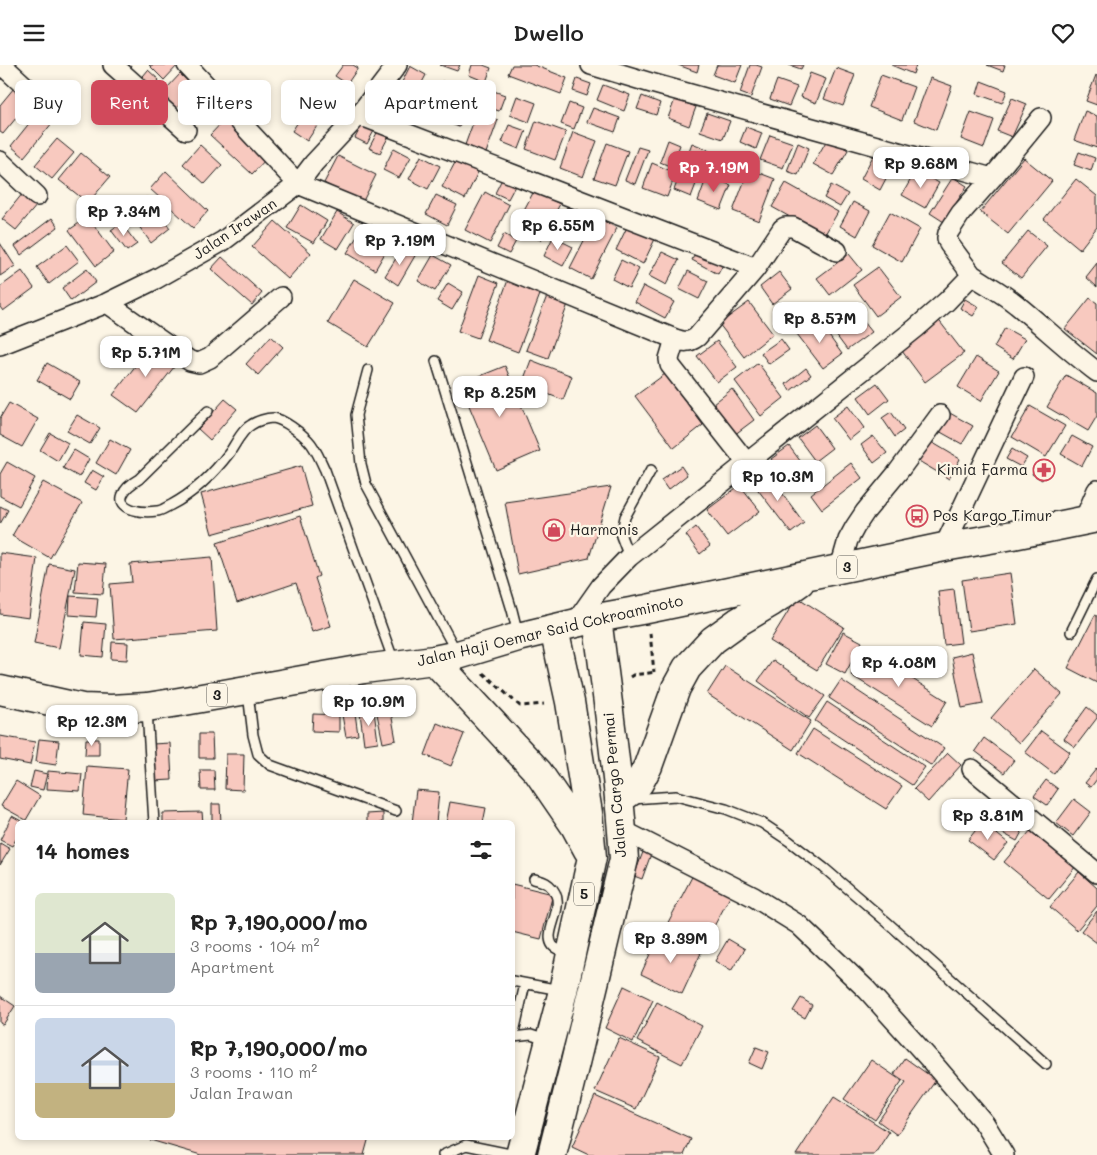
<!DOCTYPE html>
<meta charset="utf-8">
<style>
:root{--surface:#fff;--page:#f2f2f2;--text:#222;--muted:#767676;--line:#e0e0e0;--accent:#d1495b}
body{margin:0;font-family:Mali,sans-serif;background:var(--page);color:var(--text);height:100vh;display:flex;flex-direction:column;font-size:19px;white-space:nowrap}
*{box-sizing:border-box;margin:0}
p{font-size:16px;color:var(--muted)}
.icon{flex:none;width:28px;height:28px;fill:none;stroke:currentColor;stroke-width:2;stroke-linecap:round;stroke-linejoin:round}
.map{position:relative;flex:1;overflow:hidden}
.details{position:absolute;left:15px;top:755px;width:500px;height:320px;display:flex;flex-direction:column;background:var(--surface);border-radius:8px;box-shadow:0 2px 8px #0003}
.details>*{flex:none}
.hud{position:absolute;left:15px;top:15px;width:500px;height:45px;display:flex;gap:10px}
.price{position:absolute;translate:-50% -42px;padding:0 11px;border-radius:10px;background:#fff;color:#222;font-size:16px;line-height:32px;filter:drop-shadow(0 1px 2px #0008)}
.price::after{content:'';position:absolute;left:50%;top:30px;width:15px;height:11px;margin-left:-8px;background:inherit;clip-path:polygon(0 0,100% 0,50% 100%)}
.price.current{background:var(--accent);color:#fff}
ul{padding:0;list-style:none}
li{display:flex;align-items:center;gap:15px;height:125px;padding:0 20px}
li+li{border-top:1px solid var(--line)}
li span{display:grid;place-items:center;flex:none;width:140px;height:100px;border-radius:8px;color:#555}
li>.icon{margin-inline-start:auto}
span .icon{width:60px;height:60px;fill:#fffc;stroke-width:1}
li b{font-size:21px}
h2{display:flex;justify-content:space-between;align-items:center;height:60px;padding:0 20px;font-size:21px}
.tag{padding:0 18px;border-radius:8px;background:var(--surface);box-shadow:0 2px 8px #0003;font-size:18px;line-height:45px}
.tag.current{background:var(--accent);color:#fff}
header{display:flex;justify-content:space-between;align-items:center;height:65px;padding:0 20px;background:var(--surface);font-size:22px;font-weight:600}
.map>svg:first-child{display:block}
</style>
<header><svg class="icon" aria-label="menu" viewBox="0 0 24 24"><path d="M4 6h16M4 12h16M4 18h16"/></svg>Dwello<svg class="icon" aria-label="heart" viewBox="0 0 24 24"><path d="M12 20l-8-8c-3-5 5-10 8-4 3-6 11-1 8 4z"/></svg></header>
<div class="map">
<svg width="1097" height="1090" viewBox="0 0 1097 1090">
<rect width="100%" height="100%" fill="#fcf5e5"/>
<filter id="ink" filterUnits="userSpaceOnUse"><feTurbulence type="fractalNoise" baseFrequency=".02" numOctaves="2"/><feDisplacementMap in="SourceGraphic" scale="10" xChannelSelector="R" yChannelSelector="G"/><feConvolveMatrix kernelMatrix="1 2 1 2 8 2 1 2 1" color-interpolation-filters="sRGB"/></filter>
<g filter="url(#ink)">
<path fill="#f8c9bf" stroke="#1c1c1c" d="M149,0H178L164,15Z
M343,0H353L358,3L347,19L335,11Z
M440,0H460L457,6Z
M472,0H483L491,3L486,17L469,10Z
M512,0H534L567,13L561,29L508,9Z
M678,0H699L697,7Z
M717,0H742L735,18L713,10Z
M750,0H756L762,2L751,32L740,28Z
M789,0H803L801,4Z
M891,0H916L913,9Z
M987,0H1005L1003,6Z
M410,1L426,10L417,27L401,19Z
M836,3L855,10L843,41L824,34Z
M148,5L159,15L149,26L139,16Z
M810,8L826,14L816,38L801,32Z
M180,9L195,23L170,50L155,36Z
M881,10L914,22L902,55L869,42Z
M1096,10L1097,11V40L1086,36Z
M930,13L952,21L936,65L914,56Z
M577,14L591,19L587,31L573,26Z
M777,15L797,22L789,41L770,34Z
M442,16L472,27L459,62L429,51Z
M981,16L1007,26L1002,38L977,29Z
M603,20L630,30L624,46L597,35Z
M14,23L30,36L3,69L0,67V40Z
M320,24L335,34L307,76L292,66Z
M391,24L408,33L398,54L380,45Z
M488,24L505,30L499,46L482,40Z
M517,31L536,38L529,57L510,50Z
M642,31L660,38L656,50L637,44Z
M1012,33L1027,39L1012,72L997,66Z
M675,34L696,42L689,61L668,53Z
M569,38L582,43L574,64L561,59Z
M593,43L620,53L615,67L587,57Z
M39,46L53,57L24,92L11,81Z
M1085,46L1097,51V83L1074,75Z
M477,47L498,55L486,88L465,80Z
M971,47L994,55L984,83L961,74Z
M707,48L730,56L723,74L700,66Z
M225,54L267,93L252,109L210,70Z
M536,56L566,67L555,95L526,84Z
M363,58L375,64L367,79L355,73Z
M509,60L526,66L519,84L502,77Z
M746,62L762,68L756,84L740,77Z
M379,64L390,69L380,88L369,83Z
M573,67L597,76L583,112L560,103Z
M770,70L793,78L783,103L760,95Z
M828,73L848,85L833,110L813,99Z
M57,74L74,88L52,114L35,100Z
M668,75L680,80L672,102L660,97Z
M607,78L628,86L615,120L594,113Z
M692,78L709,85L691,132L674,125Z
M798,78L809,83L798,110L787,106Z
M200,80L222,100L205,119L183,99Z
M638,82L648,85L635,119L625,115Z
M394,83L411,92L399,113L383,105Z
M1079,87L1095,93L1091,106L1074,100Z
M81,88L110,112L88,138L59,115Z
M338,91L376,110L362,138L324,118Z
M421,91L440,101L428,124L409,114Z
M873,91L892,102L880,125L861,114Z
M1024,93L1052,116L1008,169L980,147Z
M457,94L479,105L465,134L442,122Z
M728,95L739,100L735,111L723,107Z
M652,98L676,108L667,132L643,123Z
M749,104L775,114L759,156L733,146Z
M916,105L939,118L925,143L902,130Z
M166,106L208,146L193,163L150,124Z
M707,111L731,120L721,145L698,136Z
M503,112L516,119L508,134L495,128Z
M953,112L967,121L944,157L930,148Z
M1076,114L1097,131V162L1080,184L1044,154Z
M786,118L838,147L824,171L772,142Z
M831,120L848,129L840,142L824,133Z
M534,126L560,139L541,175L515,162Z
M485,127L509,140L490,178L465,165Z
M23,128L37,140L16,165L2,154Z
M436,130L457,140L447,160L426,149Z
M147,132L170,163L151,178L128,146Z
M853,137L870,146L857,171L840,161Z
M301,140L327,156L314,178L287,163Z
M567,142L583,150L574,168L558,160Z
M337,147L354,158L338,184L321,174Z
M890,147L920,164L902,197L872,180Z
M88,152L114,187L96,201L69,165Z
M596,152L617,163L591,214L570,203Z
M52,153L58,162L21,190L15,181Z
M275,156L311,188L288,214L252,182Z
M121,158L137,179L127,186L111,165Z
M364,160L392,176L375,205L347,188Z
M628,160L655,174L643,199L616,185Z
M1028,166L1047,181L1021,213L1002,198Z
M504,169L516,176L509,189L497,183Z
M553,172L573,182L563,201L544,191Z
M0,178L15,201L0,211Z
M67,180L79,196L49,219L37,202Z
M403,182L416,189L398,220L385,211Z
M698,182L725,196L718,209L692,195Z
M662,187L679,195L666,220L649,211Z
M849,189L862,205L830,230L817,213Z
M433,190L451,200L435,226L418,216Z
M222,192L262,228L252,240L211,204Z
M621,195L639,204L629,223L612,214Z
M1097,198V222L1086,212Z
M878,202L901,232L876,251L853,220Z
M87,204L96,217L71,236L62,223Z
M22,206L34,223L3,246L0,242V222Z
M688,206L708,216L699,234L679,224Z
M779,207L792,224L772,239L760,222Z
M479,210L499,218L478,273L458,266Z
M354,214L395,238L368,282L328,258Z
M508,215L541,227L518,287L486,275Z
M448,218L463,227L452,245L437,236Z
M643,221L674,237L665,253L635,237Z
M547,231L568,239L548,293L526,285Z
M1090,233L1097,238V289L1065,264Z
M965,234L979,242L973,251L960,243Z
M749,237L773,269L744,292L719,259Z
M857,248L872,267L847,285L833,266Z
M937,253L964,288L925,317L899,282Z
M817,254L842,289L823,303L797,269Z
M1005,263L1025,274L1013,294L994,282Z
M271,271L283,282L258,310L246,299Z
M781,274L789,285L769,299L761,288Z
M717,276L737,302L717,317L697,291Z
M153,278L178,297L138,348L113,330Z
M976,292L999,306L981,336L958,322Z
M531,295L572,311L563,335L522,319Z
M47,298L80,317L70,334L37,315Z
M758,298L784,333L761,351L735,316Z
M505,301L540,386L496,405L460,319Z
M806,303L811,310L790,326L786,319Z
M665,309L703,360L674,383L635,331Z
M1066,310L1097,328V351L1088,366L1047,342Z
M877,318L889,334L870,349L858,332Z
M732,324L754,355L730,373L708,343Z
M225,334L237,344L210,375L198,364Z
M9,338L38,354L22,382L0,370V353Z
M848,341L864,363L849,375L832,353Z
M1030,341L1065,361L1046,392L1012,372Z
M891,347L904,365L895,372L882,353Z
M948,347L973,361L962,379L937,365Z
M77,350L100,363L90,379L67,366Z
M815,360L832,383L815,396L798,373Z
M50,368L68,378L58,396L40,385Z
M873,371L887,388L874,398L861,380Z
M1072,371L1092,382L1082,401L1061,389Z
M110,374L130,385L116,410L96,398Z
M928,375L960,394L949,414L917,395Z
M789,381L810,409L792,422L771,394Z
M1012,384L1027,393L1021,402L1006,394Z
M74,385L89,394L79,412L63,403Z
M7,397L35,413L19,441L0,431V409Z
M851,398L862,413L822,444L811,429Z
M301,401L312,441L212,469L201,429Z
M681,401L687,410L668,425L661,415Z
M1036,402L1046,408L1042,415L1032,409Z
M92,405L104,412L96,425L84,418Z
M766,406L804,458L791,468L752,417Z
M43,417L82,438L50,493L12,471Z
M740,420L760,446L727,471L707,445Z
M611,422L589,493L518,509L505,437Z
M0,441L8,445L0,459Z
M300,451L319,511L315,513L331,561L312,567L296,518L237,538L217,478Z
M696,462L710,481L700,489L686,470Z
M0,488L37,493L29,553L0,549Z
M212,492L217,566L114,574L110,519L132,517L130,499Z
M78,497L106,499L103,529L75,527Z
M49,499L75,504L59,583L34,578Z
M1010,508L1017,559L969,566L962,515Z
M954,524L961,578L944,580L938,526Z
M70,531L98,533L96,552L69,550Z
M797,532L844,562L817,605L770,576Z
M1095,550L1097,551V618L1068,603Z
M84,557L106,559L103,592L81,590Z
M843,567L862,577L845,609L826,599Z
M112,577L128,578L127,595L111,594Z
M867,585L947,636L932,661L851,610Z
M972,587L983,639L962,643L952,592Z
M773,595L825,631L809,653L758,616Z
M725,601L811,656L793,685L707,629Z
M1034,604L1062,629L1019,678L991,653Z
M841,615L944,683L932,701L829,633Z
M827,637L925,702L912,720L815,656Z
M390,642L396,675L383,678L376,644Z
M1087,642L1097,650V653L1075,682L1064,674Z
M374,646L378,677L364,679L360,648Z
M355,648L358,670L346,672L342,650Z
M313,649L339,650V667L312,666Z
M437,658L464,669L451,701L425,690Z
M813,664L902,721L886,744L798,688Z
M1041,666L1070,687L1054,709L1025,687Z
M199,669H212L213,693H199Z
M0,671L35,677L30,700L0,694Z
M984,673L1014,695L1004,708L975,686Z
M39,674L59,676L56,700L36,697Z
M86,674H99V690H85Z
M170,678L172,715L154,716L152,679Z
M948,688L961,700L928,737L914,724Z
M226,689H244L243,725L225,724Z
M87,701L128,704L123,754L83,750Z
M1097,703V714L1091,722L1085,718Z
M200,705H214L215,725H201Z
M34,706L47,709L43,725L30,722Z
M48,706L82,709L80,726L47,724Z
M1046,715L1058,724L1047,740L1034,731Z
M16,716L40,731L26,755L1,741Z
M416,725L439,727L436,758H412Z
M1074,734L1091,747L1073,771L1056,758Z
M450,737L486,743L483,758H446Z
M212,739H220L221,758H212Z
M202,747L203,758H163V748Z
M383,748V758H367V749Z
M1004,748L1025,761L1017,776L995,764Z
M12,751L25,758H18V771L12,781L0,775Z
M982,757L1008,778L994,795L968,775Z
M1037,758L1081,795L1049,834L1004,797Z
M0,778L10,784L0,800Z
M643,787L651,789L642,814L634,811Z
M1079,807L1097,823V841L1077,865L1050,842Z
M694,808L732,828L700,887L663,867Z
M512,819L553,829L541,874L512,867Z
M1097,846V878L1081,866Z
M659,869L701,888L682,929L641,909Z
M728,874L745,884L731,906L715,896Z
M624,921L653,935L633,977L605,963Z
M0,931L15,941L3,960L0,958Z
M801,933L812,940L805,953L793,946Z
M657,937L702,961L682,999L637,976Z
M619,973L660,992L636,1044L595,1026Z
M756,982L769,987L762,1004L749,998Z
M905,993L936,1015L897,1070L878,1056L906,1017L894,1009Z
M871,995L902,1016L875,1055L844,1034Z
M595,1031L691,1074L684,1090H589L572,1082Z
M834,1032L889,1067L874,1090H796Z
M140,1072H369L364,1090H201Z"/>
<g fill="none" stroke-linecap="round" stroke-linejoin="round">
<g stroke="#1c1c1c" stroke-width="12">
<path id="service" d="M436,296L512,545L518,569
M368,305L356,350L361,399L366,419L457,588
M208,346L139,414C125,422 111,438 134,445C141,447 150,447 157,446C162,446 166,442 171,440C194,428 214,408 230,387C236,378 242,365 251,360C256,356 267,353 273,353C283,354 301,368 308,375C316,383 320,395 325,405L394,597
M629,492L621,471L625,452L651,405
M1071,567L1097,514
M248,628L253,670L258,689L270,700L396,746
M147,645L154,758
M632,734L676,731L726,744L762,758L789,776L824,803L888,858L1046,999
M534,814C539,815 545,817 549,820C571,839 541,866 553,881C557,885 563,886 568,888
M512,916L560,925
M525,919L513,972L531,970L546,975
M443,1090L466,1080L515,1090"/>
</g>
<g stroke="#1c1c1c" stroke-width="22">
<path id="minor" d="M2,0L27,23
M113,0L186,65
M187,0L298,119L675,274C684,277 689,278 697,272L756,203L359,50
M591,0L651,18L992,113
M0,96L37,131
M756,203L782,164L785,162H793L837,186
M972,210L949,179L947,173L948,168L961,148L992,113L1041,53
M107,238L190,296L199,298L210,293L281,232
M675,274L669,294L670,300L747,398
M0,280L107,238L156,214L223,176L298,119L314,98L359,50L397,0
M1084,455L1097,425
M944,482L1024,312
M840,503L848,475L855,462L865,447L898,407L940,350
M575,558L601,521L629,492L916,263L947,236L972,210C987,220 1003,228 1017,240C1044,262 1069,286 1097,307
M972,704L1097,808
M622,765L754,832L799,860L867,925L932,997L985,1059L1004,1090"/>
</g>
<g stroke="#1c1c1c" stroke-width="31">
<path id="trunk" d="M434,595L538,707L575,761L588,785
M0,625L82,643L111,644L147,642L179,637L364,604L434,595L458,590L518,572L597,553L647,544L944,482L1013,470L1097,453
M619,735L630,727L639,718L648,701L676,623L687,603L713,575L738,557L770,538L800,517
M520,1090L563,926L592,792L588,748L570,637L554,564
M552,1090L575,998L624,794C619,713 607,633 597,553"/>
</g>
<path stroke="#1c1c1c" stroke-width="3" stroke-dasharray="5 4" stroke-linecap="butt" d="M650,568L654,607
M483,608L520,641L544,639
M630,612L633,610L656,607"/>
<use href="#service" stroke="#fcf5e5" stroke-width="9"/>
<use href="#minor" stroke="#fcf5e5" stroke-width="19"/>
<use href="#trunk" stroke="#fcf5e5" stroke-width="28"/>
</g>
</g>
<defs>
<g id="pharmacy-ring" transform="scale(1.125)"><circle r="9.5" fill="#fcf5e5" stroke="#d1495b" stroke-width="1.5"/><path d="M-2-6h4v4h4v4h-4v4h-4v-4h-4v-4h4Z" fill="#d1495b"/></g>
<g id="bus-ring" transform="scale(1.125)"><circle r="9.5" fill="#fcf5e5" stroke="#d1495b" stroke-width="1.5"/><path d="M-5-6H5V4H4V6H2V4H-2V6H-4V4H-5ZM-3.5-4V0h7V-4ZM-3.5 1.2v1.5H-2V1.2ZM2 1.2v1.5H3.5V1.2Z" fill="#d1495b"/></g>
<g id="shop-ring" transform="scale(1.125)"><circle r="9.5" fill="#fcf5e5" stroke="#d1495b" stroke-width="1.5"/><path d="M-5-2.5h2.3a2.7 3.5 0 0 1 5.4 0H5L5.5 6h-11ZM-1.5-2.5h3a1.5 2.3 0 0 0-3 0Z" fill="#d1495b"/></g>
</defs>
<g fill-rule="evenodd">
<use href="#pharmacy-ring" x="1044" y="405"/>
<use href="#bus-ring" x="917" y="451"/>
<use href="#shop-ring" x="554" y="465"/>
</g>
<g text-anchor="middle" stroke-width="4.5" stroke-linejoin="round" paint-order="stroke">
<g fill="#fcf5e5" stroke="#5f5d58" stroke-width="1">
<rect x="837" y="490.5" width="20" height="23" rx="4"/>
<rect x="207" y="618.5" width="20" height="23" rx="4"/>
<rect x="574" y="817.5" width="20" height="23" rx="4"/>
</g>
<g font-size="14" font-weight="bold" fill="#1c1c1c">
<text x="847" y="507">3</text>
<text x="217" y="635">3</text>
<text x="584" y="834">5</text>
</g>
<g font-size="15" fill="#1c1c1c" stroke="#fcf5e5">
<text transform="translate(235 164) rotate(-34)" y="5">Jalan Irawan</text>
<text transform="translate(550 566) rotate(-13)" y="5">Jalan Haji Oemar Said Cokroaminoto</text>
<text transform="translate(615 720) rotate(-95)" y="5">Jalan Cargo Permai</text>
</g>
<g font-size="15" fill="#1c1c1c" stroke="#fcf5e5" text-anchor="start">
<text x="1028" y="410" text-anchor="end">Kimia Farma</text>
<text x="933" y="456">Pos Kargo Timur</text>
<text x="570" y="470">Harmonis</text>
</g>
</g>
</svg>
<b class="price" style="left:921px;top:124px">Rp 9.68M</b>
<b class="price current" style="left:714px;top:128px">Rp 7.19M</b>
<b class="price" style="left:124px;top:172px">Rp 7.34M</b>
<b class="price" style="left:558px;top:186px">Rp 6.55M</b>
<b class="price" style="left:400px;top:201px">Rp 7.19M</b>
<b class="price" style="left:820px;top:279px">Rp 8.57M</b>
<b class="price" style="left:146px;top:313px">Rp 5.71M</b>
<b class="price" style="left:500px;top:353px">Rp 8.25M</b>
<b class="price" style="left:778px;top:437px">Rp 10.3M</b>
<b class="price" style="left:899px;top:623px">Rp 4.08M</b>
<b class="price" style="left:369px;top:662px">Rp 10.9M</b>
<b class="price" style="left:92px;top:682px">Rp 12.3M</b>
<b class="price" style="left:988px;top:776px">Rp 3.81M</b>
<b class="price" style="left:671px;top:899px">Rp 3.39M</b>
<div class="hud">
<a class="tag">Buy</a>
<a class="tag current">Rent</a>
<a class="tag">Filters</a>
<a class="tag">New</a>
<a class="tag">Apartment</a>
</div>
<section class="details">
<h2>14 homes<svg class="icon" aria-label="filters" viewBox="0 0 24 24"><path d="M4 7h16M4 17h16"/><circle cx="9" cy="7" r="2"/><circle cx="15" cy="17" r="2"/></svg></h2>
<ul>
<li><span style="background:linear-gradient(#dfe7d0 60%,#9aa5b1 0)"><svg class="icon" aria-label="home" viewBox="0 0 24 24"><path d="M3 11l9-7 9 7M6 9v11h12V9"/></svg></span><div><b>Rp 7,190,000/mo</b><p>3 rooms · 104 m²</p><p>Apartment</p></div></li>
<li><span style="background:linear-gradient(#c9d6e8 65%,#c2b280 0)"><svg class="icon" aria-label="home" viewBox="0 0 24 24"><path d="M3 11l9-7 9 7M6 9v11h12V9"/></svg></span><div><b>Rp 7,190,000/mo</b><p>3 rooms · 110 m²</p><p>Jalan Irawan</p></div></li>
</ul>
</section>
</div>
